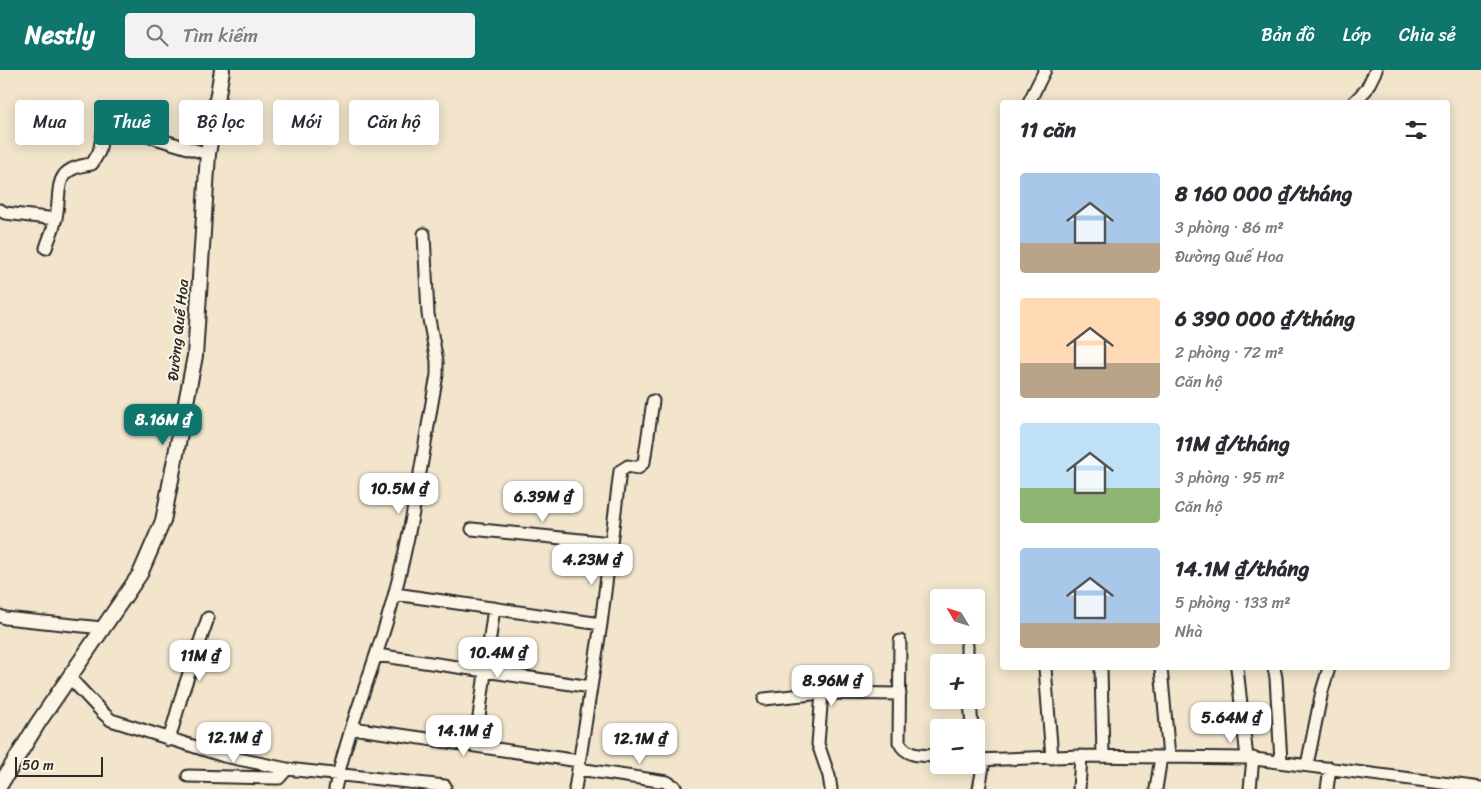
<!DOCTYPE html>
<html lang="vi">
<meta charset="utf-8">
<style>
:root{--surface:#fff;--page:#f2f2f3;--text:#2b2b33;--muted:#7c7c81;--accent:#0f766e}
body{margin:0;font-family:Sriracha,sans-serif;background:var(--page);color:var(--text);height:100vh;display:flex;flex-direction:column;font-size:19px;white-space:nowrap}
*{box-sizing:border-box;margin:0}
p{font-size:16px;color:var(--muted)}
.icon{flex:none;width:28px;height:28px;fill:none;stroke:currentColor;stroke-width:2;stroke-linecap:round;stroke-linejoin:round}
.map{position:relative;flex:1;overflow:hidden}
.panel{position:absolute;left:1000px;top:30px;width:450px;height:570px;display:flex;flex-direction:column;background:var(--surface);border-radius:5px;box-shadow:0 2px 12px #0003}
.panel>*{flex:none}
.top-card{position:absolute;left:15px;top:30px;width:475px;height:45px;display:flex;gap:10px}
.needle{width:32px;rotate:308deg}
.buttons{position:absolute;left:930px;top:519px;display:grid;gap:10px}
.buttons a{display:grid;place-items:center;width:55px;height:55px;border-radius:5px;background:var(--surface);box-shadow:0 2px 12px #0003;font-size:25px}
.scale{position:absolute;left:15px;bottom:12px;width:88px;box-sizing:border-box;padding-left:5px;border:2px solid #2b2b2b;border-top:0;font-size:14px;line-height:18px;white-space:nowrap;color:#2b2b2b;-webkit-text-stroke:4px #fcf5e5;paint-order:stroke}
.price{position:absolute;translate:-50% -42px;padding:0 11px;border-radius:10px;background:#fff;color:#222;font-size:16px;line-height:32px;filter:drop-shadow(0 1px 2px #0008)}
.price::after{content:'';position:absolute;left:50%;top:30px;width:15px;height:11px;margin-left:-8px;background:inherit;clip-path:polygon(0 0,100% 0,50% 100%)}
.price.active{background:var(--accent);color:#fff}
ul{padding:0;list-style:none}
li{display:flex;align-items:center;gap:15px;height:125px;padding:0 20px}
li span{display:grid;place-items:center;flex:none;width:140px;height:100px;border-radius:5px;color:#555}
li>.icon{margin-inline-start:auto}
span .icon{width:60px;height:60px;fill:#fffc;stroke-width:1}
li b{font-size:21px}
h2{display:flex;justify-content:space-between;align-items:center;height:60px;padding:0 20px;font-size:21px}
.chip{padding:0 18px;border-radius:5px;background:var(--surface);box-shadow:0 2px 12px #0003;font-size:18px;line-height:45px}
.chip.active{background:var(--accent);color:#fff}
header{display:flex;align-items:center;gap:30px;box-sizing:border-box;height:70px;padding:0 25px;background:var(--accent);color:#fff}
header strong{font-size:24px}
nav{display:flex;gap:28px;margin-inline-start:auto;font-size:18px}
.search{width:350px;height:45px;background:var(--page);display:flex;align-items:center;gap:12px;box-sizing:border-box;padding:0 18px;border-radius:5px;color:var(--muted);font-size:19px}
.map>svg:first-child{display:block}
</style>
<header>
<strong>Nestly</strong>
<div class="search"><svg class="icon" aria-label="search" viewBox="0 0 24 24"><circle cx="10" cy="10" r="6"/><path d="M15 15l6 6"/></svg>Tìm kiếm</div>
<nav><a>Bản đồ</a><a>Lớp</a><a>Chia sẻ</a></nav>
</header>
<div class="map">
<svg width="1481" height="719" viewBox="0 0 1481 719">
<rect width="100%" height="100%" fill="#f2e5cc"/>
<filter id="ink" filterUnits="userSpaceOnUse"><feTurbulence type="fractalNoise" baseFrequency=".02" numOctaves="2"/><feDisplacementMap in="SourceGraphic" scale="10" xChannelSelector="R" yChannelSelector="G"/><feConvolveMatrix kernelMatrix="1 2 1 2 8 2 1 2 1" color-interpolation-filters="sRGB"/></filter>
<g filter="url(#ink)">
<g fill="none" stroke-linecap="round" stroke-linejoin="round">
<g stroke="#2b2b2b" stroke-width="15">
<path id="minor" d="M1029,32L1045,0
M1354,32L1366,20L1376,0
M0,140L5,143L56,149
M46,178C49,168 54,158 56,148C62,117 51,99 92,94L99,82L103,63L108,57H118L208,84
M472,459L611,473
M395,524L601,554
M0,546L5,548L102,558
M900,571L899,672C907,688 923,685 939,686
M967,575V592
M377,585L591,617
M1045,598L1052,688
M1101,598L1103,686
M1161,598L1169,687
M1237,598L1247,688
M1274,598L1276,608L1281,691
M69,607L103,643L111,650L224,686L287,699L445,716
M822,623L818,674L829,706L831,719
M764,629L822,623L900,624
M970,630L972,658
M352,658L579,691
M169,670L183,621L208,548
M475,676L494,538
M976,690L1081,686L1247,688L1481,718
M1307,695L1322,621L1329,598
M578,699L667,712L674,716L676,719
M188,706L275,708H279L287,699
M335,719C349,653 377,591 394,526C414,453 423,379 437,305V291L428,244L424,164
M575,719L601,554L620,401L628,396L638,398L644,392L653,331
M979,719L984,691
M1079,719L1081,686
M1156,719L1161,687
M1250,719L1253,688
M1327,719L1330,698"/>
</g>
<g stroke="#2b2b2b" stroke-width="18">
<path id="tertiary" d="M0,715L38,653L140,504L163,451L195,286L208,84L222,0"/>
</g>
<use href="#minor" stroke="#fcf5e5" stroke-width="11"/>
<use href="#tertiary" stroke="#fcf5e5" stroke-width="14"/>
</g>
</g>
<g text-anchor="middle" stroke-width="4" stroke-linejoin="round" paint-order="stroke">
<g font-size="15" fill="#2b2b2b" stroke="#fcf5e5">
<text transform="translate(178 260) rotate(-84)" y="5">Đường Quế Hoa</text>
</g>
</g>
</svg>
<div class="buttons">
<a><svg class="needle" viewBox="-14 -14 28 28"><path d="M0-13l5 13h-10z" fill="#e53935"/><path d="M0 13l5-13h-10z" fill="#7c7c81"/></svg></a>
<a>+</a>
<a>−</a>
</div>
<div class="scale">50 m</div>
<b class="price active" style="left:163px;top:376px">8.16M ₫</b>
<b class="price" style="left:399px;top:445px">10.5M ₫</b>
<b class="price" style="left:543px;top:453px">6.39M ₫</b>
<b class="price" style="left:592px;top:516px">4.23M ₫</b>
<b class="price" style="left:498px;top:609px">10.4M ₫</b>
<b class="price" style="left:200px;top:612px">11M ₫</b>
<b class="price" style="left:832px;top:637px">8.96M ₫</b>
<b class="price" style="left:1231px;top:674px">5.64M ₫</b>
<b class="price" style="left:464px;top:687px">14.1M ₫</b>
<b class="price" style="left:234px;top:694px">12.1M ₫</b>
<b class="price" style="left:640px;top:695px">12.1M ₫</b>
<div class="top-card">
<a class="chip">Mua</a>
<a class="chip active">Thuê</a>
<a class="chip">Bộ lọc</a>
<a class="chip">Mới</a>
<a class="chip">Căn hộ</a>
</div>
<section class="panel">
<h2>11 căn<svg class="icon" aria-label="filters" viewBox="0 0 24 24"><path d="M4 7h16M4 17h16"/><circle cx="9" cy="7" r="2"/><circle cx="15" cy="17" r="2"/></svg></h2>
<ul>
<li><span style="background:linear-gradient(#a9c7e8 70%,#b9a48a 0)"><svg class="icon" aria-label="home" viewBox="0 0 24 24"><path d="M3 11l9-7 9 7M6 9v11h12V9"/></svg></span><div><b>8 160 000 ₫/tháng</b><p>3 phòng · 86 m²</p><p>Đường Quế Hoa</p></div></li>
<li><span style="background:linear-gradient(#ffd9b3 65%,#b9a48a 0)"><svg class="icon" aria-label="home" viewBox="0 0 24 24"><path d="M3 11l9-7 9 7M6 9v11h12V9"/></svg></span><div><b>6 390 000 ₫/tháng</b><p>2 phòng · 72 m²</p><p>Căn hộ</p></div></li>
<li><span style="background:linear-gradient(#bfe0f5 65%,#8fb573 0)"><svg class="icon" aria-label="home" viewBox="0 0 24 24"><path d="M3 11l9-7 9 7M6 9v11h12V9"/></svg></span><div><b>11M ₫/tháng</b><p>3 phòng · 95 m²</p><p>Căn hộ</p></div></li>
<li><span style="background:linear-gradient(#a9c7e8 75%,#b9a48a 0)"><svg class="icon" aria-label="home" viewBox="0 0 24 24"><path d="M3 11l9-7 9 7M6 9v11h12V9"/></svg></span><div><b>14.1M ₫/tháng</b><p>5 phòng · 133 m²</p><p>Nhà</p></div></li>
</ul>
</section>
</div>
